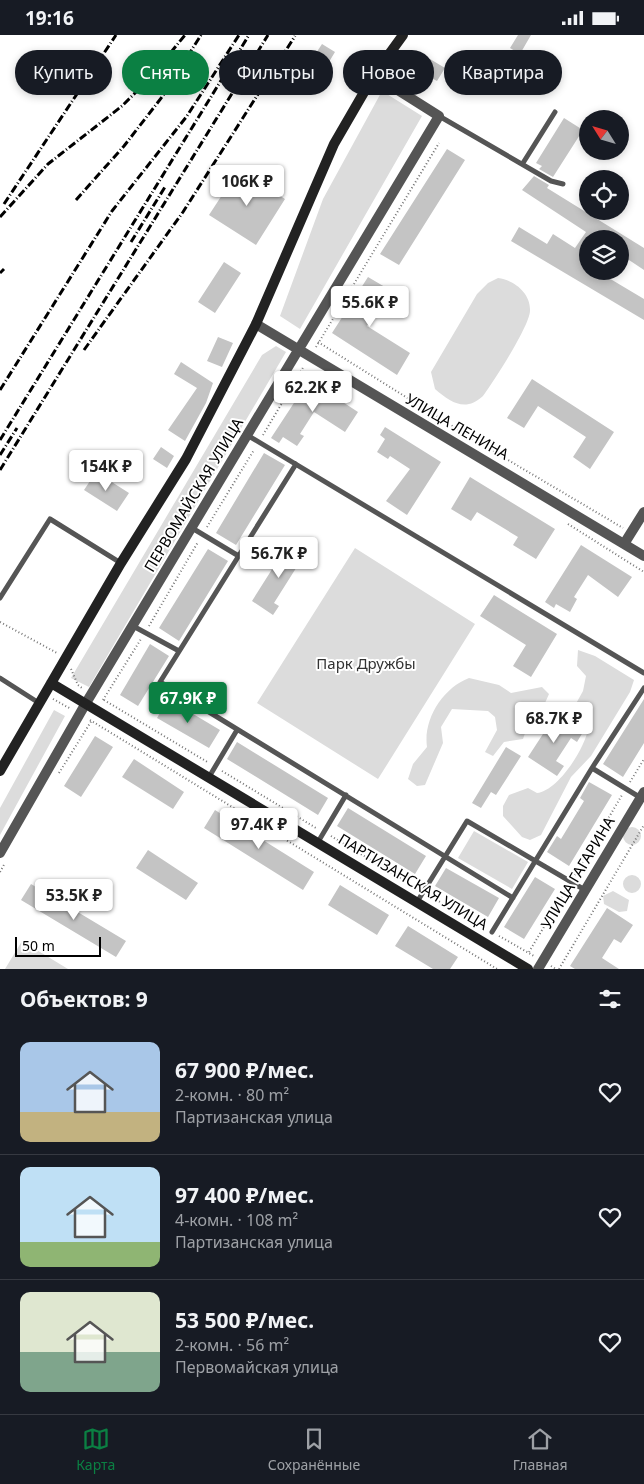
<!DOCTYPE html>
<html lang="ru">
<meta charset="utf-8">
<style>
:root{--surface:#171b24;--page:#242831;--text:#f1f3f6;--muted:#9ea1a6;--line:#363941;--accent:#0b8043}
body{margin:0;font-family:"Noto Sans",sans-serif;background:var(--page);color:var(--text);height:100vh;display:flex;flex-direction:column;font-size:19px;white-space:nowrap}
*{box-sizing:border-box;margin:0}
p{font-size:16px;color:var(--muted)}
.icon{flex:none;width:28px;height:28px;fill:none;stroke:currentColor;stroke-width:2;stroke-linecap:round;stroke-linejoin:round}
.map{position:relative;height:934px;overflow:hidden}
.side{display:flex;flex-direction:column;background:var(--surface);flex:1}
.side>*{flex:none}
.guide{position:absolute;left:15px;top:15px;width:615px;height:45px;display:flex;gap:10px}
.needle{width:32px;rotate:307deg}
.buttons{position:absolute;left:579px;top:75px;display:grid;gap:10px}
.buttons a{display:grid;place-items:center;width:50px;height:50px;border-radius:50%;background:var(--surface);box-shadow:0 2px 8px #0003;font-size:25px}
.scale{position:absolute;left:15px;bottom:12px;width:86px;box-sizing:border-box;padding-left:5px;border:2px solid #000;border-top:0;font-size:14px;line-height:18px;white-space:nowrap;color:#000;-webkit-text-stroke:4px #fff;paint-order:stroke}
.price{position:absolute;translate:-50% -42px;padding:0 11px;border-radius:5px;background:#fff;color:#222;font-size:16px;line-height:32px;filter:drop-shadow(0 1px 2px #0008)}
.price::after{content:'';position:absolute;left:50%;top:30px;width:15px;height:11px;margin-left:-8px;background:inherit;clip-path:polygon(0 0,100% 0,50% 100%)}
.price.current{background:var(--accent);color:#fff}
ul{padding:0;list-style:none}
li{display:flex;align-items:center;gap:15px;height:125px;padding:0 20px}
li+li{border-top:1px solid var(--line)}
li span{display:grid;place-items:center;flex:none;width:140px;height:100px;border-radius:10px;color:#555}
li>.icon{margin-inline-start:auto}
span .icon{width:60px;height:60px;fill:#fffc;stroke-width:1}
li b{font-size:21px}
h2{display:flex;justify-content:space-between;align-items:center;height:60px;padding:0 20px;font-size:21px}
.pill{padding:0 18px;border-radius:22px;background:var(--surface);box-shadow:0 2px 8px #0003;font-size:18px;line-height:45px}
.pill.current{background:var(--accent);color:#fff}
.status{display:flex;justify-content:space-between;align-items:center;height:35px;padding:0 25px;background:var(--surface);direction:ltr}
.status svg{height:14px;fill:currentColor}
.menu{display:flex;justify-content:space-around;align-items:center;height:70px;border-top:1px solid var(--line);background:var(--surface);font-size:14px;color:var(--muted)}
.menu a{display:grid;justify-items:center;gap:2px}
.menu .current{color:var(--accent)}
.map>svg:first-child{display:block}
</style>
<div class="status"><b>19:16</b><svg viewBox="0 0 49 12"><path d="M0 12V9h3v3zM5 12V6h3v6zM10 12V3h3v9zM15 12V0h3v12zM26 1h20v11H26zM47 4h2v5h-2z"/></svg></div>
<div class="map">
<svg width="644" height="934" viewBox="0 0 644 934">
<rect width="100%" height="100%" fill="#fff"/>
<path fill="#dcdcdc" d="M382,56L422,81L300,294L280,281L323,164Z
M498,243C514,245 531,258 530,276C529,292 494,346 483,361C466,377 451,368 435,354L431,337L477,259L488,248Z
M276,311L286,317L89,652L71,643L262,320Z
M355,513L475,589L378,744L257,668Z
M578,615L595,621L634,645L630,657L591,721L571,742L541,800L530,805L522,802L503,781V771L509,760L528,753L537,758C558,756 585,713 588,694L575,681L573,674L583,656L586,641L577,631Z
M469,643L499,650L511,658L542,652L549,659L545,668L531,680L523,704L504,707L493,721L485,717L497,695L495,682L488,676L452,674L441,692L443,708L425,750L417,751L408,744L413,729L427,712C423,684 443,653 469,643Z
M54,675L65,681L0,800V773Z
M623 801a9 9 0 1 1 18 0a9 9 0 1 1-18 0Z
M474,796L528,827L512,854L458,823Z
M623 849a9 9 0 1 1 18 0a9 9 0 1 1-18 0Z
M613,856L629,865L627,876L619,877L604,869L603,861Z
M22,906L68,934H5Z"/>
<path fill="#c4c4c4" d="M518,0H531L520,19L510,13Z
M322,9L335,17L315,50L301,41Z
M430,24L445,33L437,46L422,38Z
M564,83L583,95L553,142L539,134L542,131L536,128Z
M447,114L465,125L399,230L380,219Z
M239,134L285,164L256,210L209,180Z
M534,141L549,150L547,153L644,213V235L620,219V204H588V236H597L644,264V285L511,206L519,192L547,209L553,199L575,213L586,197L522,155Z
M224,227L241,238L215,278L198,267Z
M368,242L390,255L367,291L410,318L397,340L332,298Z
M218,302L233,308L222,332L207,326Z
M181,327L213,348L206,368L185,406L168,395L197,353L174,339Z
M532,344L614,397L590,434L573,422L586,402L538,371L524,393L507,383Z
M309,345L358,377L345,397L314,377L300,399L304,401L297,411L283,402L279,408L271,403Z
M385,392L441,427L407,480L386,466L410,434L390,421L388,424L377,417L385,404L380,400Z
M161,412L174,421L167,433L153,424Z
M264,418L285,430L236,510L216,498Z
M96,437L129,458L117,476L84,455Z
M470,442L555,494L536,524L513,510L518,502L477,477L471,486L451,474Z
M288,509L308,522L301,533L298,530L274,568L279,571L273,580L252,566Z
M581,510L632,542L618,562L588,540L574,562L577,564L570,577L556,569L554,573L545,567Z
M208,514L228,526L179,606L159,593Z
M494,560L557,599L531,642L513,631L526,610L480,581Z
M150,609L169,621L138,671L120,660Z
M168,664L220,695L209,713L157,683Z
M644,664V708L623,742L603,729Z
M556,679L583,697L577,707L571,703L556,726L564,731L557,741L528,722Z
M95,701L113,712L81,762L64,751Z
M237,707L328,763L318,780L227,724Z
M506,712L521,721L496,760L491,757L481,773L472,768Z
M134,724L184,757L173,774L122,742Z
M589,747L612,760L569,831L547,817L557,801L561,804L584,766L580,763Z
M348,773L426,821L415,839L337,791Z
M215,775L314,837L303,855L204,793Z
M148,815L198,848L186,865L136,833Z
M446,833L499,863L488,882L435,851Z
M535,842L555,854L524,904L504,892Z
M31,849L126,906L116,922L21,865Z
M340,850L389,880L377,900L328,870Z
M607,873L633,890L621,908L614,904L602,923L619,934H575L570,931Z
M408,891L458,922L450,934H433L395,911Z"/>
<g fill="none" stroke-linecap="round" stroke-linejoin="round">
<path stroke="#777" stroke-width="2" stroke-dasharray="1 2.5" stroke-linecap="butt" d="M318,307L481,409L623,493
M316,312L439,108
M263,400L304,331
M568,489L644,537
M207,492L254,415
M0,587L57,618
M149,591L198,507
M71,634L78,650L82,653
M53,664L71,674
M103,665L141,604
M104,665L209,728
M90,685L497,934
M222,736L316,793
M59,738L92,685
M630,747L644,724
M331,801L417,853
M0,837L5,828
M575,840L622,760
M430,861L486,894
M499,901L534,921
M529,917L566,855
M551,931L556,934
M559,934L644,790"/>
<path stroke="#555" stroke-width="5" d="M439,81L551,146L563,149
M523,128L555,77
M247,400L644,638
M296,429L160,647L513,863
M192,493L237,520
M0,563L50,484L121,528
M133,591L179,616
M0,643L39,668
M592,733L641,763
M209,742L237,695
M318,807L346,760
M417,867L467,786L585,855
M492,897L592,733L644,653"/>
<path stroke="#555" stroke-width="10" d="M256,289L644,521
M624,509L644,477
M0,818L86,668L439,81L374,40
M538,934L644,757"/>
<path stroke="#222" stroke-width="10" d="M51,648L528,934
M0,736L121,528L186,424L256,289L334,109L374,40L403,0"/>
<path stroke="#000" stroke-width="3" stroke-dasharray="8 2.5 1 2.5" stroke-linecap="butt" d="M76,165L124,111L162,62L201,0
M4,169L116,0
M0,182L48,129L122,71L150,43L185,0
M131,207L165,152
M0,238L4,234
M84,315L183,177L295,1
M0,355L112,176L187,81L239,0
M0,405L249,0
M0,420L17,393
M0,435L268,0"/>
</g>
<g text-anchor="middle" stroke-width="4" stroke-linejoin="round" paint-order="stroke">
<g font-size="15" fill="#000" stroke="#fff">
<text transform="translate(457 392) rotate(30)" y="5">УЛИЦА ЛЕНИНА</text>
<text transform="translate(194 460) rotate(-59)" y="5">ПЕРВОМАЙСКАЯ УЛИЦА</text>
<text transform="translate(578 838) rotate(-59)" y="5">УЛИЦА ГАГАРИНА</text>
<text transform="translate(413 847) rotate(31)" y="5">ПАРТИЗАНСКАЯ УЛИЦА</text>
</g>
<g font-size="15" fill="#333" stroke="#fff">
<text x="366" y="634">Парк Дружбы</text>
</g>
</g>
</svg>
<div class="buttons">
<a><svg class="needle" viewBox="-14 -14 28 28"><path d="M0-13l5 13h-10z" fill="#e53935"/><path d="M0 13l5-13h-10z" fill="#9ea1a6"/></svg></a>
<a><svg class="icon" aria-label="locate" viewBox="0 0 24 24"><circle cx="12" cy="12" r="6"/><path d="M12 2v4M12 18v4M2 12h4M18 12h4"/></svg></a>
<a><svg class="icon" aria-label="layers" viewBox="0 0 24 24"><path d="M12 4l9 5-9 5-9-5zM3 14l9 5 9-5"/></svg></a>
</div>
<div class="scale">50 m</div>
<b class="price" style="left:247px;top:172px">106K ₽</b>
<b class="price" style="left:370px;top:293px">55.6K ₽</b>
<b class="price" style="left:313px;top:378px">62.2K ₽</b>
<b class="price" style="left:106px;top:457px">154K ₽</b>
<b class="price" style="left:279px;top:544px">56.7K ₽</b>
<b class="price current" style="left:188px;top:689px">67.9K ₽</b>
<b class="price" style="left:554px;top:709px">68.7K ₽</b>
<b class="price" style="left:259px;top:815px">97.4K ₽</b>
<b class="price" style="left:74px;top:886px">53.5K ₽</b>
<div class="guide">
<a class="pill">Купить</a>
<a class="pill current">Снять</a>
<a class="pill">Фильтры</a>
<a class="pill">Новое</a>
<a class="pill">Квартира</a>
</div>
</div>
<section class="side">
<h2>Объектов: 9<svg class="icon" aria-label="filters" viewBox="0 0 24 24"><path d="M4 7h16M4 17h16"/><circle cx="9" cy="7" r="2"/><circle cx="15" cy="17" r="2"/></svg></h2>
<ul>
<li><span style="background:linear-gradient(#a9c7e8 70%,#c2b280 0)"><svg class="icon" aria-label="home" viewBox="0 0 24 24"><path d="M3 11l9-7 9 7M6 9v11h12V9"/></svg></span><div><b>67 900 ₽/мес.</b><p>2-комн. · 80 m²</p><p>Партизанская улица</p></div><svg class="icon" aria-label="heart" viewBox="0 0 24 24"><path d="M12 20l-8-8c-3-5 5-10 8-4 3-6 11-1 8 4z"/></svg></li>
<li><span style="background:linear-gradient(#bfe0f5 75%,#8fb573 0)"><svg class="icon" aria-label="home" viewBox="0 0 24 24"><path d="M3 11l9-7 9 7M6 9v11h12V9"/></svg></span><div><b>97 400 ₽/мес.</b><p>4-комн. · 108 m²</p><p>Партизанская улица</p></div><svg class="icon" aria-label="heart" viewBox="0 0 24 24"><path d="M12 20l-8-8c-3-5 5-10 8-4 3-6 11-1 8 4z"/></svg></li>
<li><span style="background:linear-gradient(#dfe7d0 60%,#7fa58c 0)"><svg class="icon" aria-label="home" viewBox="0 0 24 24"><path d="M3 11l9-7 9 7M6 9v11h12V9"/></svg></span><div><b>53 500 ₽/мес.</b><p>2-комн. · 56 m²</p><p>Первомайская улица</p></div><svg class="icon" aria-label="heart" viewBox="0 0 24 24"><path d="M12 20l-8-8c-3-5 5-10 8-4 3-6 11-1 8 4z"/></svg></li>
</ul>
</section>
<nav class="menu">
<a class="current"><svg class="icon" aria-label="map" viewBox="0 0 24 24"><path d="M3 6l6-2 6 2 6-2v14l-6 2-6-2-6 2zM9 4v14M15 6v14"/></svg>Карта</a>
<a><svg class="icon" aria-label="saved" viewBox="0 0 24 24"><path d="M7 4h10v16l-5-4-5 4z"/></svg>Сохранённые</a>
<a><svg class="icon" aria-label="home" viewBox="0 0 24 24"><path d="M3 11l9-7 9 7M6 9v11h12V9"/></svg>Главная</a>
</nav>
